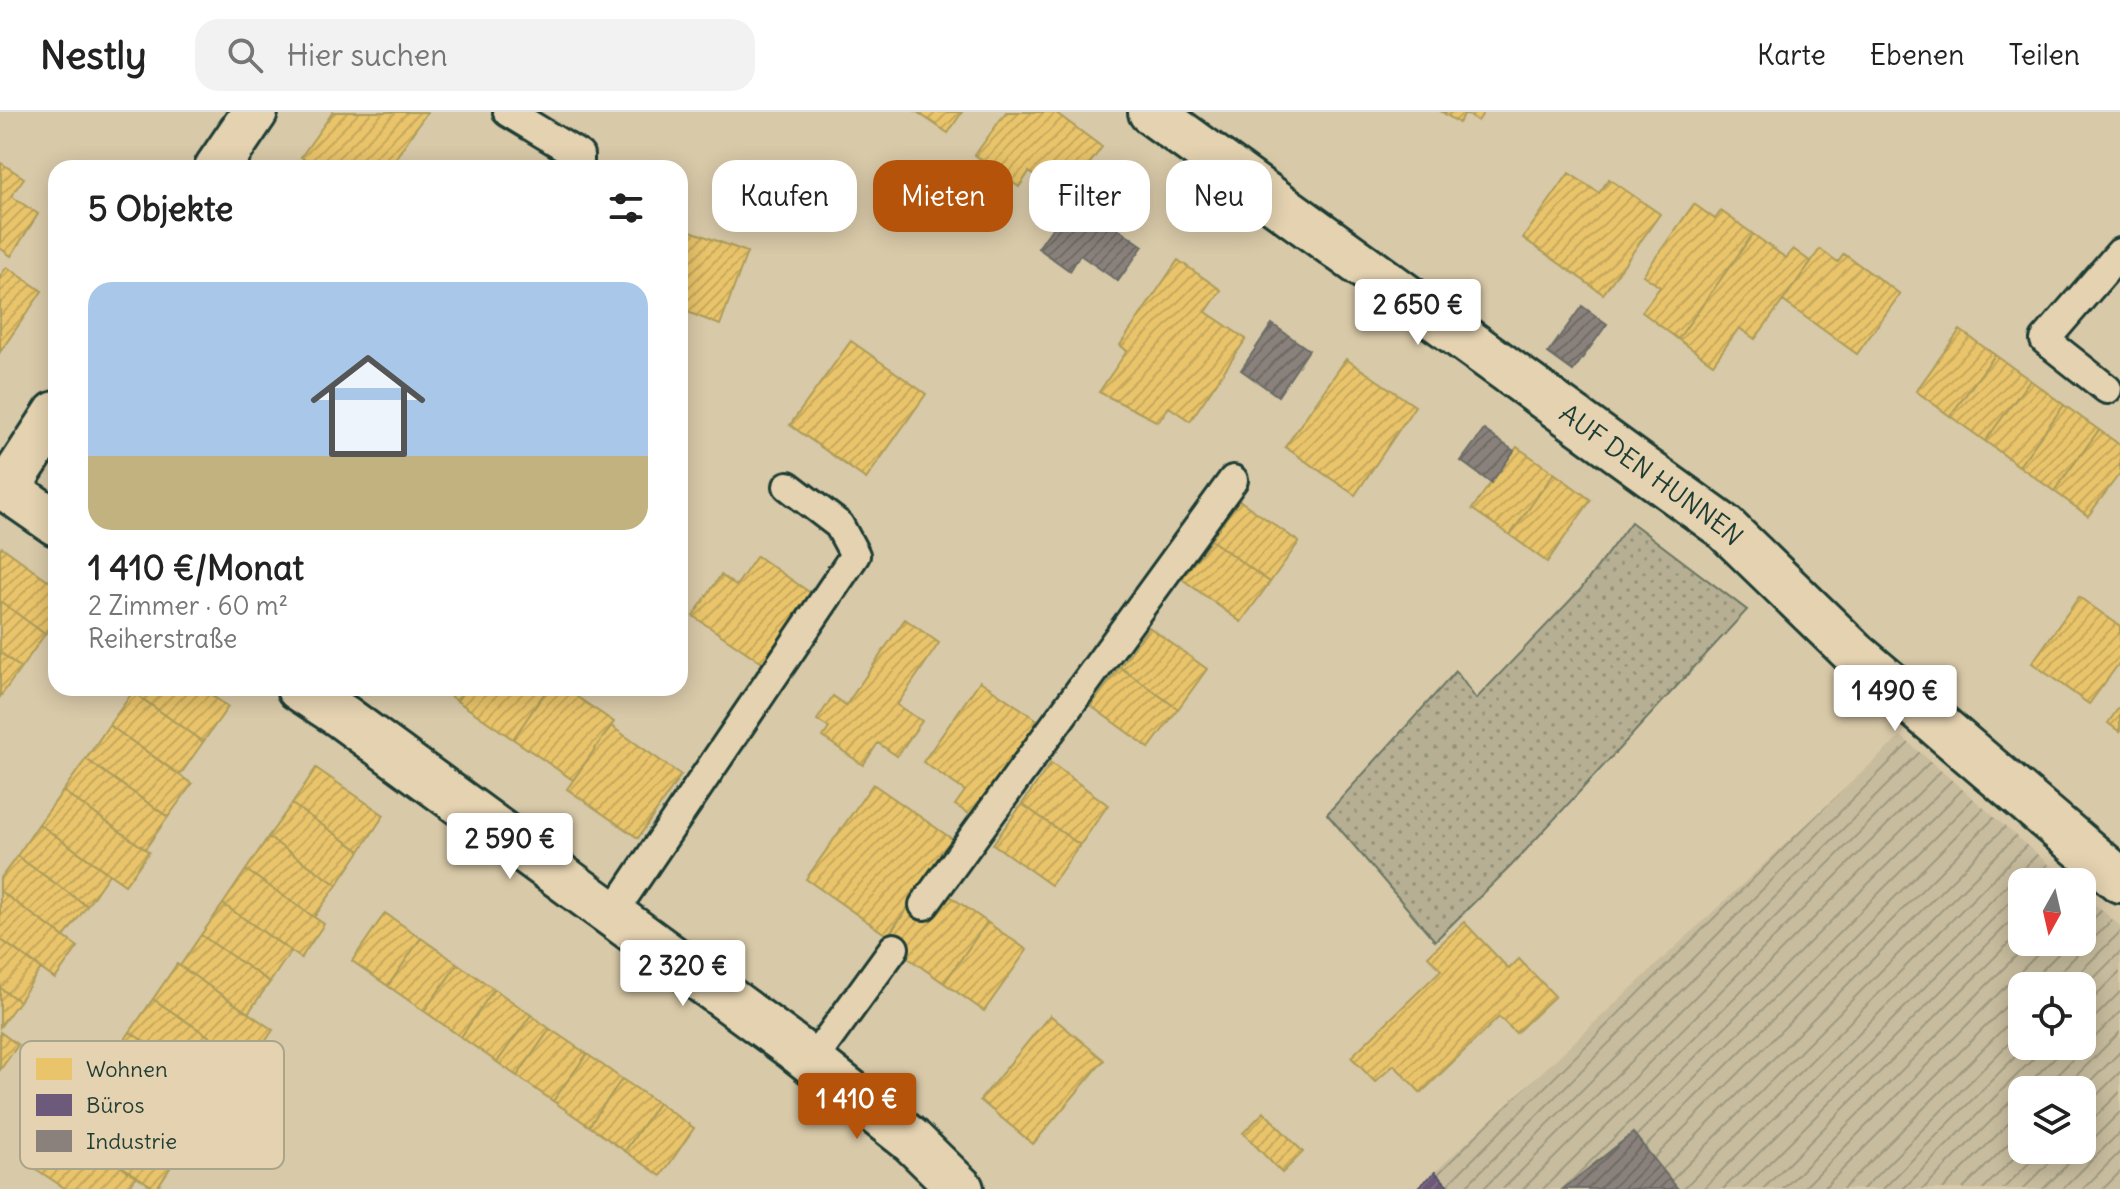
<!DOCTYPE html>
<html lang="de">
<meta charset="utf-8">
<style>
:root{--surface:#fff;--page:#f2f2f2;--text:#222;--muted:#767676;--line:#e0e0e0;--accent:#b45309}
body{margin:0;font-family:Delius,sans-serif;background:var(--page);color:var(--text);height:100vh;display:flex;flex-direction:column;font-size:30px;white-space:nowrap}
*{box-sizing:border-box;margin:0}
p{font-size:26px;color:var(--muted)}
.icon{flex:none;width:44px;height:44px;fill:none;stroke:currentColor;stroke-width:2;stroke-linecap:round;stroke-linejoin:round}
.map{position:relative;flex:1;overflow:hidden}
.drawer{position:absolute;left:48px;top:48px;width:640px;height:536px;display:flex;flex-direction:column;background:var(--surface);border-radius:24px;box-shadow:0 4px 20px #0003}
.drawer>*{flex:none}
.hud{position:absolute;left:712px;top:48px;width:760px;height:72px;display:flex;gap:16px}
.needle{width:52px;rotate:188deg}
.fabs{position:absolute;left:2008px;top:756px;display:grid;gap:16px}
.fabs a{display:grid;place-items:center;width:88px;height:88px;border-radius:16px;background:var(--surface);box-shadow:0 4px 20px #0003;font-size:40px}
.price{position:absolute;translate:-50% -68px;padding:0 18px;border-radius:8px;background:#fff;color:#222;font-size:26px;line-height:52px;filter:drop-shadow(0 2px 4px #0008)}
.price::after{content:'';position:absolute;left:50%;top:48px;width:24px;height:18px;margin-left:-12px;background:inherit;clip-path:polygon(0 0,100% 0,50% 100%)}
.price.on{background:var(--accent);color:#fff}
ul{padding:0;list-style:none}
li{display:grid;align-content:center;gap:16px;height:424px;padding:0 40px}
li span{display:grid;place-items:center;height:248px;border-radius:24px;color:#555}
li>.icon{margin-inline-start:auto}
span .icon{width:144px;height:144px;fill:#fffc;stroke-width:1}
li b{font-size:34px}
h2{display:flex;justify-content:space-between;align-items:center;height:96px;padding:0 40px;font-size:34px}
.pill{padding:0 28px;border-radius:24px;background:var(--surface);box-shadow:0 4px 20px #0003;font-size:28px;line-height:72px}
.pill.on{background:var(--accent);color:#fff}
header{display:flex;align-items:center;gap:48px;box-sizing:border-box;height:112px;padding:0 40px;background:var(--surface);border-bottom:2px solid var(--line)}
header strong{font-size:38px}
nav{display:flex;gap:44px;margin-inline-start:auto;font-size:28px}
.search{width:560px;height:72px;background:var(--page);display:flex;align-items:center;gap:20px;box-sizing:border-box;padding:0 28px;border-radius:24px;color:var(--muted);font-size:30px}
.map>svg:first-child{display:block}
</style>
<header>
<strong>Nestly</strong>
<div class="search"><svg class="icon" aria-label="search" viewBox="0 0 24 24"><circle cx="10" cy="10" r="6"/><path d="M15 15l6 6"/></svg>Hier suchen</div>
<nav><a>Karte</a><a>Ebenen</a><a>Teilen</a></nav>
</header>
<div class="map">
<svg width="2120" height="1077" viewBox="0 0 2120 1077">
<defs>
<pattern id="industrial-furrows" width="10" height="10" patternUnits="userSpaceOnUse" patternTransform="scale(2)"><rect width="10" height="10" fill="#c7bc9d"/><path d="M-1 1l2-2M0 10L10 0M9 11l2-2" fill="none" stroke="#a19a81"/></pattern>
<pattern id="grass-dots" width="8" height="8" patternUnits="userSpaceOnUse" patternTransform="scale(2)"><rect width="8" height="8" fill="#b6af93"/><path d="M2 2h.1M6 6h.1" fill="none" stroke="#939079" stroke-width="1.8" stroke-linecap="round"/></pattern>
<pattern id="homes-hatch" width="6" height="6" patternUnits="userSpaceOnUse" patternTransform="scale(2)"><rect width="6" height="6" fill="#e9c46a"/><path d="M-1 1l2-2M0 6l6-6M5 7l2-2" fill="none" stroke="#c7a95c"/></pattern>
<pattern id="offices-hatch" width="6" height="6" patternUnits="userSpaceOnUse" patternTransform="scale(2)"><rect width="6" height="6" fill="#6d597a"/><path d="M-1 1l2-2M0 6l6-6M5 7l2-2" fill="none" stroke="#81748c"/></pattern>
<pattern id="industry-hatch" width="6" height="6" patternUnits="userSpaceOnUse" patternTransform="scale(2)"><rect width="6" height="6" fill="#8a817c"/><path d="M-1 1l2-2M0 6l6-6M5 7l2-2" fill="none" stroke="#706b66"/></pattern>
</defs>
<rect width="100%" height="100%" fill="#d8c9a8"/>
<filter id="ink" filterUnits="userSpaceOnUse"><feTurbulence type="fractalNoise" baseFrequency=".0125" numOctaves="2"/><feDisplacementMap in="SourceGraphic" scale="16" xChannelSelector="R" yChannelSelector="G"/><feConvolveMatrix kernelMatrix="1 2 1 2 8 2 1 2 1" color-interpolation-filters="sRGB"/></filter>
<g filter="url(#ink)">
<path fill="url(#industrial-furrows)" fill-rule="evenodd" d="M1901,624L2069,770H2022V830H2082V781L2120,814V1077H1417ZM2022,874H2082V934H2022ZM2022,978H2082V1038H2022Z"/>
<path fill="url(#grass-dots)" stroke="#6a7664" stroke-width="2" d="M1631,410L1747,498L1511,754L1435,829L1327,702L1456,559L1476,587L1580,478Z"/>
<path fill="url(#homes-hatch)" stroke="#ac9c5a" stroke-width="2" d="M333,0H427L389,56H317L301,45Z
M917,0H962L948,21Z
M1006,0H1055L1102,35L1064,86L1029,60L1019,75L975,43Z
M1442,0H1484L1478,9L1465,1L1459,11Z
M1,51L24,66L11,84L38,102L11,144L0,136Z
M1569,61L1599,81L1609,67L1660,102L1603,182L1523,126Z
M1694,92L1715,107L1721,99L1753,122L1678,227L1642,200L1660,175L1643,163Z
M680,115L747,140L720,213L680,197Z
M1753,122L1786,146L1793,137L1811,150L1755,227L1739,216L1713,252L1678,227Z
M1820,137L1838,150L1844,142L1900,182L1857,242L1783,189Z
M1178,148L1221,178L1206,200L1246,227L1190,309L1169,295L1158,310L1099,280L1127,239L1120,233Z
M7,155L42,179L0,240V164Z
M1960,218L1995,243L1950,304L1916,279Z
M851,229L926,282L866,367L790,313Z
M1995,243L2030,268L1985,329L1950,304Z
M1346,247L1415,294L1355,383L1285,335Z
M2030,268L2064,293L2019,354L1985,329Z
M2064,293L2099,318L2054,379L2019,354Z
M2099,318L2120,333V361L2088,404L2054,379Z
M1517,335L1554,361L1510,423L1472,397Z
M1554,361L1591,388L1547,450L1510,423Z
M1239,388L1299,430L1270,470L1211,428Z
M1211,428L1270,470L1241,510L1182,467Z
M2,435L56,474V508L45,522L0,489V437Z
M757,444L812,482L764,552L693,504L721,463L736,474Z
M2079,485L2120,514V550L2089,592L2032,551Z
M0,489L45,522L21,556L0,540Z
M905,507L939,531L897,593L922,609L897,644L878,631L863,653L823,625L829,616L817,608L833,584L846,593Z
M1149,515L1207,557L1178,597L1120,555Z
M0,540L21,556L0,585Z
M1120,555L1178,597L1149,636L1091,594Z
M980,569L1039,609L972,704L955,693L965,679L923,650Z
M136,576H202L228,595L203,630L133,580Z
M439,576H466L457,589Z
M466,576H548L513,627L457,589Z
M548,576H564L614,610L573,668L513,627Z
M133,580L203,630L180,663L109,613Z
M2120,594V620L2108,611Z
M109,613L192,672L168,705L86,647Z
M611,614L681,663L638,726L567,677Z
M86,647L168,705L145,737L63,679Z
M1051,651L1108,693L1080,733L1022,692Z
M316,656L384,703L360,739L292,692Z
M873,672L955,729L888,824L806,767Z
M63,679L149,740L125,773L39,712Z
M292,692L360,739L337,773L268,725Z
M1022,692L1080,733L1051,773L993,732Z
M39,712L109,762L87,794L17,744Z
M268,725L337,773L314,805L246,758Z
M17,744L87,794L64,825L0,779V767Z
M246,758L324,812L301,846L223,792Z
M0,779L78,835L55,867L0,827Z
M947,782L987,810L944,871L884,829L914,786Z
M223,792L291,839L270,870L201,823Z
M385,801L421,826L388,874L352,849Z
M987,810L1027,838L984,899L944,871Z
M1464,810L1509,857L1519,847L1555,884L1516,921L1499,905L1421,981L1394,953L1375,970L1351,945L1441,858L1428,844Z
M201,823L270,870L248,901L180,854Z
M421,826L458,852L424,899L388,874Z
M0,827L41,856L19,889L0,876Z
M177,852L273,918L250,952L153,887Z
M458,852L494,877L461,925L424,899Z
M0,876L19,889L0,915Z
M494,877L531,903L497,950L461,925Z
M153,887L225,935L202,968L130,920Z
M531,903L550,917L517,964L497,950Z
M1050,903L1104,948L1033,1032L980,988Z
M550,917L587,942L553,989L517,964Z
M0,920L18,933L0,958Z
M130,920L202,968L179,1001L108,953Z
M587,942L622,967L589,1014L553,989Z
M622,967L658,991L625,1039L589,1014Z
M85,985L176,1047L156,1077L64,1016Z
M658,991L694,1016L661,1064L625,1039Z
M1264,1000L1303,1040L1282,1061L1243,1021Z
M64,1016L136,1065L127,1077H66L36,1057Z"/>
<path fill="url(#offices-hatch)" stroke="#565165" stroke-width="2" d="M1435,1060L1451,1077H1417Z"/>
<path fill="url(#industry-hatch)" stroke="#6a6d66" stroke-width="2" d="M1074,86L1143,134L1118,169L1080,143L1070,159L1038,136Z
M1582,194L1607,212L1573,259L1548,241Z
M1272,212L1309,238L1278,284L1241,258Z
M1484,318L1514,339L1491,371L1461,349Z
M1633,1021L1678,1077H1563Z"/>
<g fill="none" stroke-linecap="round" stroke-linejoin="round">
<g stroke="#1f3d34" stroke-width="34">
<path id="lane" d="M508,0L579,43V56
M2107,277L2045,228L2120,141
M924,793L1233,368
M612,802L855,443L839,413L788,374
M812,949L894,836"/>
</g>
<g stroke="#1f3d34" stroke-width="50">
<g id="street">
<path id="s1" d="M1151,0L1724,415L1855,542L2120,768"/>
<path d="M217,56L255,0"/>
<path d="M0,372L56,411"/>
<path d="M7,377L56,302"/>
<path d="M299,576L343,605L793,935L911,1028L961,1077"/>
</g>
</g>
<use href="#lane" stroke="#e4d2b0" stroke-width="28"/>
<use href="#street" stroke="#e4d2b0" stroke-width="44"/>
</g>
</g>
<g text-anchor="middle" stroke-width="8" stroke-linejoin="round" paint-order="stroke">
<g font-size="26" fill="#1f3d34" stroke="#e4d2b0">
<text dy="9" stroke="none"><textPath href="#s1" startOffset="618">AUF DEN HUNNEN</textPath></text>
</g>
</g>
<rect x="20" y="929" width="264" height="128" rx="12" fill="#e4d2b0" stroke="#a9a58b" stroke-width="2"/>
<rect x="36" y="946" width="36" height="22" fill="#e9c46a"/>
<rect x="36" y="982" width="36" height="22" fill="#6d597a"/>
<rect x="36" y="1018" width="36" height="22" fill="#8a817c"/>
<g font-size="22" fill="#1f3d34">
<text x="86" y="965">Wohnen</text>
<text x="86" y="1001">Büros</text>
<text x="86" y="1037">Industrie</text>
</g>
</svg>
<div class="fabs">
<a><svg class="needle" viewBox="-14 -14 28 28"><path d="M0-13l5 13h-10z" fill="#e53935"/><path d="M0 13l5-13h-10z" fill="#767676"/></svg></a>
<a><svg class="icon" aria-label="locate" viewBox="0 0 24 24"><circle cx="12" cy="12" r="6"/><path d="M12 2v4M12 18v4M2 12h4M18 12h4"/></svg></a>
<a><svg class="icon" aria-label="layers" viewBox="0 0 24 24"><path d="M12 4l9 5-9 5-9-5zM3 14l9 5 9-5"/></svg></a>
</div>
<b class="price" style="left:1418px;top:235px">2 650 €</b>
<b class="price" style="left:1895px;top:621px">1 490 €</b>
<b class="price" style="left:510px;top:769px">2 590 €</b>
<b class="price" style="left:683px;top:896px">2 320 €</b>
<b class="price on" style="left:857px;top:1029px">1 410 €</b>
<div class="hud">
<a class="pill">Kaufen</a>
<a class="pill on">Mieten</a>
<a class="pill">Filter</a>
<a class="pill">Neu</a>
</div>
<section class="drawer">
<h2>5 Objekte<svg class="icon" aria-label="filters" viewBox="0 0 24 24"><path d="M4 7h16M4 17h16"/><circle cx="9" cy="7" r="2"/><circle cx="15" cy="17" r="2"/></svg></h2>
<ul>
<li><span style="background:linear-gradient(#a9c7e8 70%,#c2b280 0)"><svg class="icon" aria-label="home" viewBox="0 0 24 24"><path d="M3 11l9-7 9 7M6 9v11h12V9"/></svg></span><div><b>1 410 €/Monat</b><p>2 Zimmer · 60 m²</p><p>Reiherstraße</p></div></li>
</ul>
</section>
</div>
